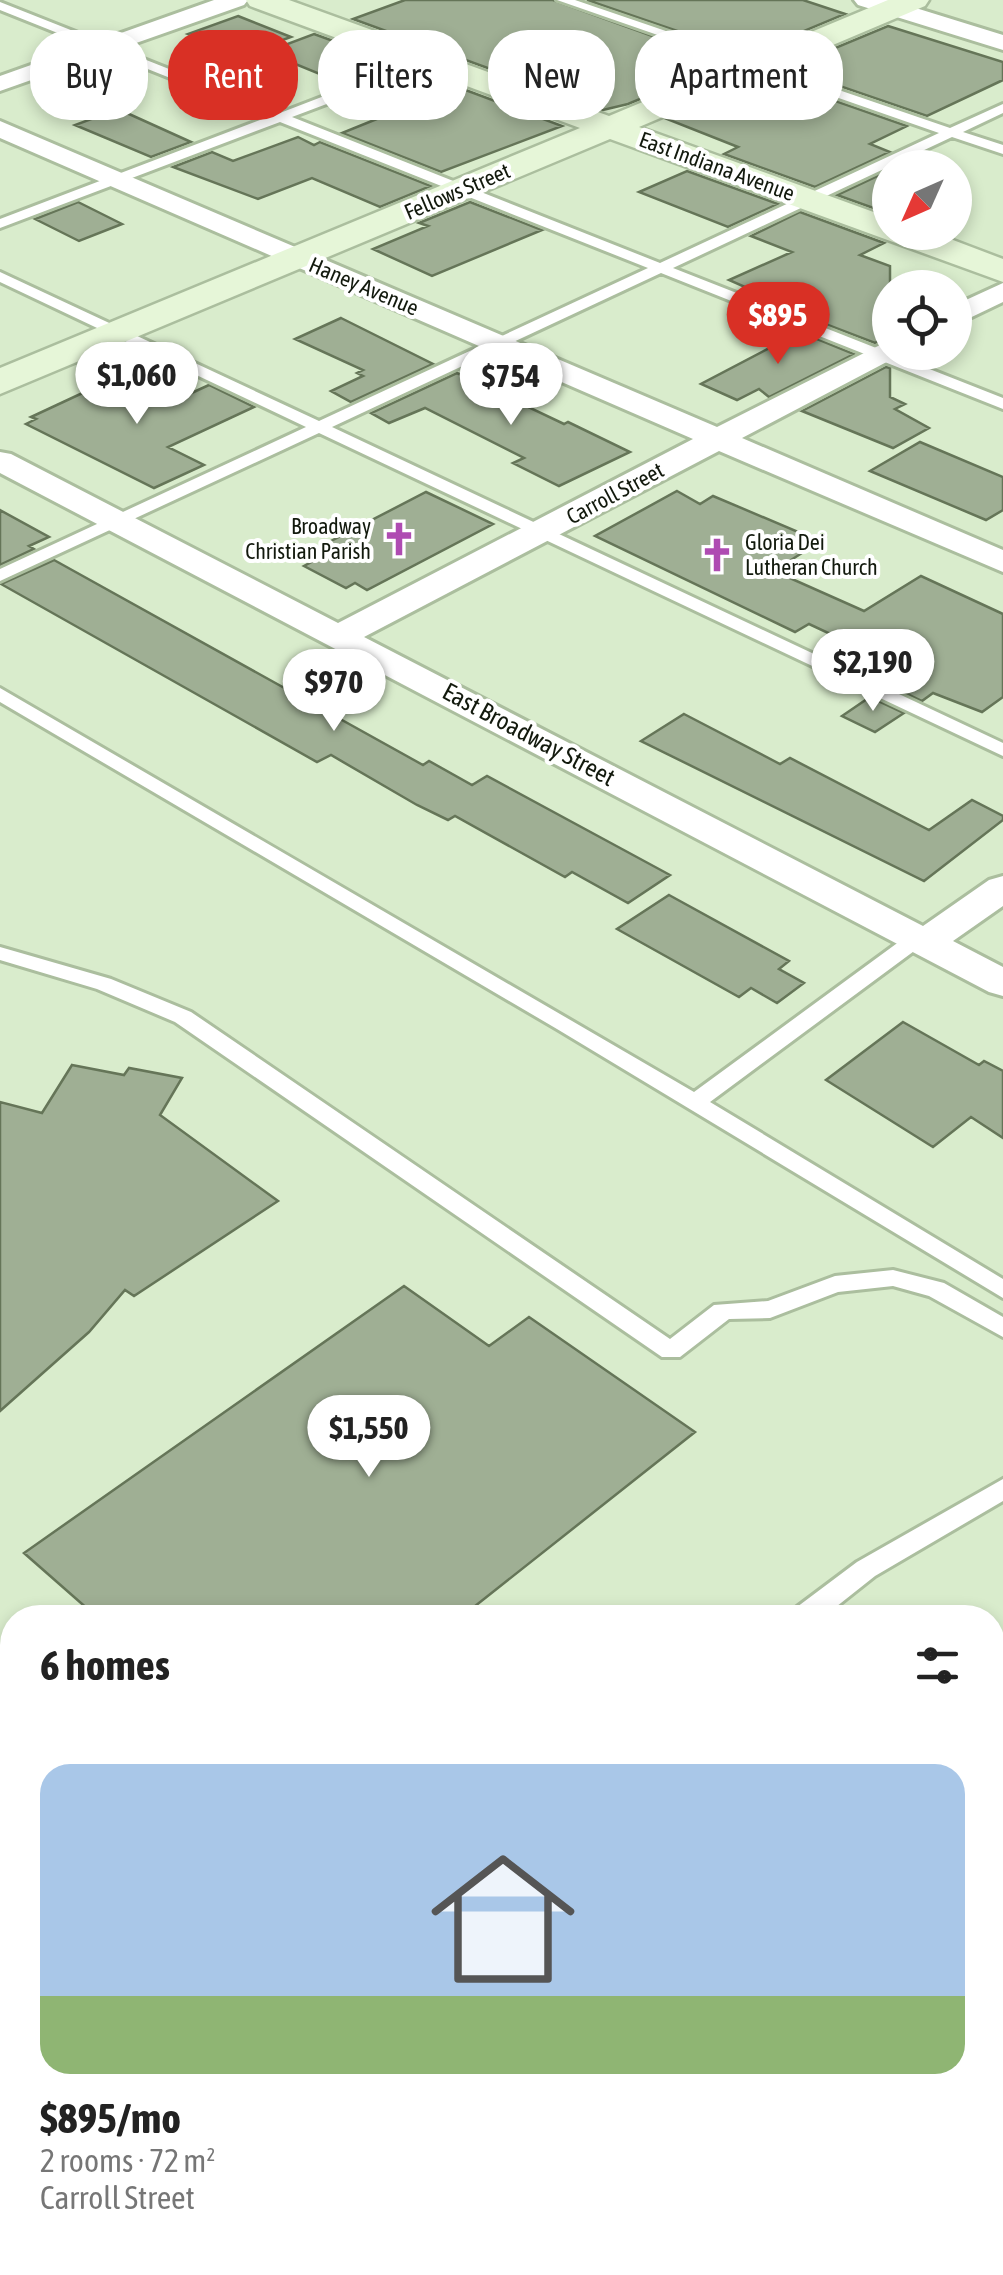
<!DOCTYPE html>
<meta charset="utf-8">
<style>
:root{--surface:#fff;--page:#f2f2f2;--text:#222;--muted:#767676;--line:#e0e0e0;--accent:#d93025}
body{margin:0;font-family:"Asap Condensed",sans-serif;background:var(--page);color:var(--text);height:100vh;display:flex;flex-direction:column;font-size:38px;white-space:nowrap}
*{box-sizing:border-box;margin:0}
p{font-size:32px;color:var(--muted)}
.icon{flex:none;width:55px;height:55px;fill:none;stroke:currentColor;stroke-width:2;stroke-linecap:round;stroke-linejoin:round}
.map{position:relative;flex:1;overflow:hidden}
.drawer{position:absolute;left:0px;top:1605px;width:1005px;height:670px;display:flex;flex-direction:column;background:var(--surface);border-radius:40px 40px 0 0;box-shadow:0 5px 15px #0003}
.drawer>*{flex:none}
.banner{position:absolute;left:30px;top:30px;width:945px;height:90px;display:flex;gap:20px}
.needle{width:65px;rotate:225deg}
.fabs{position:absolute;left:872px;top:150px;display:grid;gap:20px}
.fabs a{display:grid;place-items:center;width:100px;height:100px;border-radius:50%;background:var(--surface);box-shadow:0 5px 15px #0003;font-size:50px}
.price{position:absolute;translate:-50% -85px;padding:0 22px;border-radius:35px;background:#fff;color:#222;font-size:32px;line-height:65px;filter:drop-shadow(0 2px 5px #0008)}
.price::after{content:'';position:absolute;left:50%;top:60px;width:30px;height:22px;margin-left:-15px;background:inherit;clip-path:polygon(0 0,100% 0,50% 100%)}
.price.selected{background:var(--accent);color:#fff}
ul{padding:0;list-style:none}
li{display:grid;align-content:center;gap:20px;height:530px;padding:0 40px}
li+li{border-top:2px solid var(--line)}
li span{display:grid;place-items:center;height:310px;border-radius:30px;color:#555}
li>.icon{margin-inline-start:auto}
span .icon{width:180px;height:180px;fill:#fffc;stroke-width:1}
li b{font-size:42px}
h2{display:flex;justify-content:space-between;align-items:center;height:120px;padding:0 40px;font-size:42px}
.tag{padding:0 35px;border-radius:40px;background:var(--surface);box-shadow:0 5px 15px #0003;font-size:35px;line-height:90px}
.tag.selected{background:var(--accent);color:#fff}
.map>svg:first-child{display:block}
</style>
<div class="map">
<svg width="1003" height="2275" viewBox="0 0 1003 2275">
<rect width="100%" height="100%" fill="#d9eccc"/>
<path fill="#d4c3d4" d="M0,1783L12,1794V2262H524L537,2275H0Z"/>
<path fill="#9faf94" stroke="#657558" stroke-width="2.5" d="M405,0H553L727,63L628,104L603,110L353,19Z
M587,0H803L845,14L747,55Z
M238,16L291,37L241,55L188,34Z
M888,26L1003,62V80L927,116L787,68Z
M314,34L397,64L344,84L266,52Z
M420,73L562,126L441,172L342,133L399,110L366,93Z
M767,77L907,126L870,144L890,152L815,187L724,154L738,147L667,119Z
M118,109L191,142L151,157L75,125Z
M298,137L314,145L320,142L431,186L380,207L312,178L258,199L173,167L212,152L233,161Z
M890,170V214L837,195Z
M687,171L778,204L728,227L639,192Z
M78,202L122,224L79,241L35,219Z
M470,202L542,230L432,276L373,249L428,226L419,223Z
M800,212L884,243L860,255L890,266V336L875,343L786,309L790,307L729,280L792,252L751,236Z
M341,318L433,364L351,402L331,391L363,376L357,373L363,370L295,339Z
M800,332L854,354L769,397L759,389L737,400L701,384Z
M886,367L890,368V397L905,404L895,409L929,428L893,448L802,411Z
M457,373L564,424L568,422L630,452L559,486L513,463L524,458L425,408L389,423L371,413Z
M119,376L172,402L209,385L254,407L168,447L204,465L154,488L26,424L36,419L31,417Z
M920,442L1003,477V510L986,520L870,471Z
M677,491L700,504L713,496L803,534L789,544L805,551L774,571L864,611L921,576L1003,614V697L982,712L933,693L922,701L889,685L899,678L871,664L882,658L809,624L795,632L595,536Z
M426,492L493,524L367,590L355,583L346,588L304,566L315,560L304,555Z
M0,510L49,537L29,546L34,549L0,565Z
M54,560L423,765L429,761L472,785L487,776L670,875L628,903L572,872L565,877L455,816L448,820L417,805L331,755L317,762L1,584Z
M870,697L904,713L875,732L842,716Z
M684,714L780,764L790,758L929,830L972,800L1003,816V820L924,881L641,741Z
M669,895L789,961L779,969L804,983L777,1003L751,988L739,997L617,929Z
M903,1022L979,1065L984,1061L1003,1071V1138L971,1117L933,1147L826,1080Z
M72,1065L124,1075L129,1068L182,1078L160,1115L278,1201L134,1296L125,1290L89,1332L0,1411V1102L42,1113Z
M404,1286L489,1346L529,1317L695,1432L460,1618H98L24,1553Z"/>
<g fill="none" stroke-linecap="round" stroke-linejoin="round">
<g stroke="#abbe9e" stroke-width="6">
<path id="lane" d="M557,0H575L950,128L1003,104V113L963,132L1003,145V154L952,137L673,268L1003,398V409L661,273L332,427L1003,743V756L319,433L0,581V569L306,427L0,282V272L319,421L648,268L280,122L0,228V219L268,117L0,10V2L280,113L423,58H433V64L292,117L660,263L939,133Z
M0,688L694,1092L911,933H925L928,938L925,943L710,1102L1003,1279V1298L557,1029L0,702Z
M0,947L111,979L191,1012L670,1339L714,1305L768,1301L835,1276L893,1270L944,1283L1003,1317V1337L929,1296L893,1286L838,1292L770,1318L729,1319L680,1357H662L175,1022L97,989L0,960Z
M1003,1479V1501L875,1576L822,1618H789L793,1610L857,1562Z
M992,1981L1003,1985V2016L992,2012Z"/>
</g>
<g stroke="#abbe9e" stroke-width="6">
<path id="street" d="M214,0H248L244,5L0,91V76Z
M854,0H890L1003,35V50L858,5Z
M0,121L717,427L890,340V352H902L900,355L742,438L1003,550V572L719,451L364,637L923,926L989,880L1003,876V906L953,941L1003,967V996L989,992L0,473V452L11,454L338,623L693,439L0,138Z
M1003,283V302L955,325V305Z
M551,2262H622L627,2275H557Z"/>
</g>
<g stroke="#abbe9e" stroke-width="5">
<path id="secondary" d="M246,0H289L609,116L888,0H929L925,6L639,127L890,218V232H932L1003,259V282L610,139L0,394V368L580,128L250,6Z"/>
</g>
<use href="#lane" fill="#fff" fill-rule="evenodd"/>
<use href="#street" fill="#fff" fill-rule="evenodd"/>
<use href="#secondary" fill="#e6f6d8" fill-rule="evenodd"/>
</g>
<defs>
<g id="church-bare" transform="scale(2.7)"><path d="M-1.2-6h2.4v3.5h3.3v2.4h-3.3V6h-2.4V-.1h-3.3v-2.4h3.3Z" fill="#af4bb2" stroke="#fff" stroke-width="2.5" paint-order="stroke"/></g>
</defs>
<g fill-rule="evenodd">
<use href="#church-bare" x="399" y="539"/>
<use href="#church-bare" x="717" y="555"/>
</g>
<g text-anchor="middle" stroke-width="8" stroke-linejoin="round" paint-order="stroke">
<g font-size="22" fill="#12190d" stroke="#fff">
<text transform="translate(717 166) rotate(20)" y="8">East Indiana Avenue</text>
<text transform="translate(457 191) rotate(-23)" y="8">Fellows Street</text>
<text transform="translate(364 286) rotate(23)" y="8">Haney Avenue</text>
<text transform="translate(615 493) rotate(-28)" y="8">Carroll Street</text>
</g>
<g font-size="22" fill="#12190d" stroke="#fff" text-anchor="end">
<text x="371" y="534">Broadway<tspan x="371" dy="25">Christian Parish</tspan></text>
<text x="745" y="550" text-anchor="start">Gloria Dei<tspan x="745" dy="25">Lutheran Church</tspan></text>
</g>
<g font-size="25" fill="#12190d" stroke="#fff">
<text transform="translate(529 734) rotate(28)" y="9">East Broadway Street</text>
</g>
</g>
</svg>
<div class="fabs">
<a><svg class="needle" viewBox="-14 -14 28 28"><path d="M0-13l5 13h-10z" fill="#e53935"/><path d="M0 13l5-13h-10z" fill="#767676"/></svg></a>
<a><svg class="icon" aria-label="locate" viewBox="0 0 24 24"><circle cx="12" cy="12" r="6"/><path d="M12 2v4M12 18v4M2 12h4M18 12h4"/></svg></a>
</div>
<b class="price selected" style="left:778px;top:367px">$895</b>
<b class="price" style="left:137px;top:427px">$1,060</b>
<b class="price" style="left:511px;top:428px">$754</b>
<b class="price" style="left:873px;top:714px">$2,190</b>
<b class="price" style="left:334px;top:734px">$970</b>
<b class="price" style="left:369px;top:1480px">$1,550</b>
<div class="banner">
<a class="tag">Buy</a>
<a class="tag selected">Rent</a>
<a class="tag">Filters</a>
<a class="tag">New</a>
<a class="tag">Apartment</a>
</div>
<section class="drawer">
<h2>6 homes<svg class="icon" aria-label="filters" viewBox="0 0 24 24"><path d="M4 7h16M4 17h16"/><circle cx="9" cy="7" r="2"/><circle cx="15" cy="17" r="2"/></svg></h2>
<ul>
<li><span style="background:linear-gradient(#a9c7e8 75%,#8fb573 0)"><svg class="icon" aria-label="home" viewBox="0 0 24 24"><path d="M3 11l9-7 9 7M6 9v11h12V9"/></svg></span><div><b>$895/mo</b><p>2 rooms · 72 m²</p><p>Carroll Street</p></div></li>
</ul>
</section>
</div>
